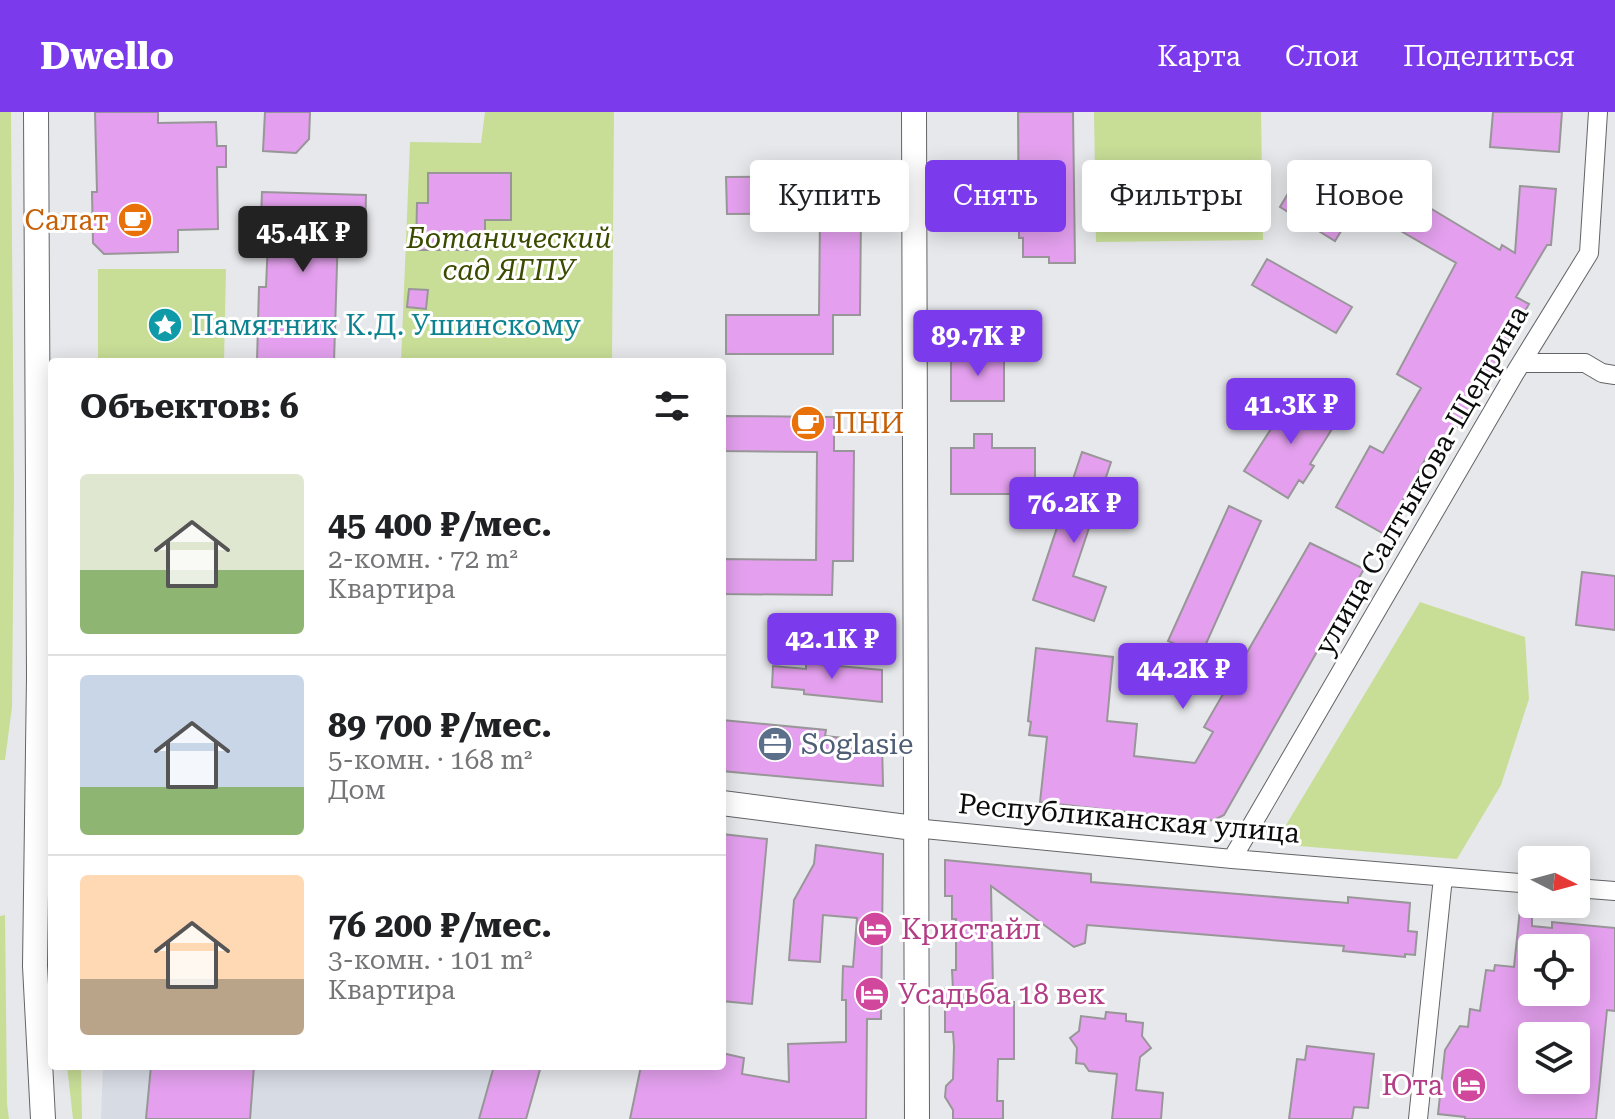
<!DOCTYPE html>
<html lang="ru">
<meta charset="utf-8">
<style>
:root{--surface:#fff;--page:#f6f6f6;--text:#202124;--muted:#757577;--line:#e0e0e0;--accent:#7c3aed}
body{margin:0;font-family:"Roboto Serif",serif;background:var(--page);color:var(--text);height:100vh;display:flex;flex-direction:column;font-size:30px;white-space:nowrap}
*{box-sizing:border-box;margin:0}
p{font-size:26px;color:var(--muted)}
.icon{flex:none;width:44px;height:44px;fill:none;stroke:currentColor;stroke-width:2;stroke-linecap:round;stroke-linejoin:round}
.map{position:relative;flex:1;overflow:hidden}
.sheet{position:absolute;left:48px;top:246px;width:678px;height:712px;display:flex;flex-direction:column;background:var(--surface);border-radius:8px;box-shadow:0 4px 20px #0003}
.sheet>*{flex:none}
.guide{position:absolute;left:750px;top:48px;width:744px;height:72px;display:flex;gap:16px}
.needle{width:52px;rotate:96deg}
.controls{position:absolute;left:1518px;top:734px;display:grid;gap:16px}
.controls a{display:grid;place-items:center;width:72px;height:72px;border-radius:8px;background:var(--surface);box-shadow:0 4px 20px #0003;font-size:40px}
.price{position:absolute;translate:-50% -68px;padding:0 18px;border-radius:8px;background:var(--accent);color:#fff;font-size:26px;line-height:52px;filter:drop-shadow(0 2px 4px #0008)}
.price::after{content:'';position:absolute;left:50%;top:48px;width:24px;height:18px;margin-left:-12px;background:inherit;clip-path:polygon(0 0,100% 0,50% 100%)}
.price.current{background:#222;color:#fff}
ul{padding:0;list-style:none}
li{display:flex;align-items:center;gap:24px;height:200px;padding:0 32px}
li+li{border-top:2px solid var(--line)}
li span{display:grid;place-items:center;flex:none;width:224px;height:160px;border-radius:8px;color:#555}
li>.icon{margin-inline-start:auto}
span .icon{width:96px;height:96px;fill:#fffc;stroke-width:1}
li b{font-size:34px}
h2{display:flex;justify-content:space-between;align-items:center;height:96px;padding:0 32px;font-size:34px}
.pill{padding:0 28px;border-radius:8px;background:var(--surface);box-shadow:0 4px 20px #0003;font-size:28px;line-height:72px}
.pill.current{background:var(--accent);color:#fff}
header{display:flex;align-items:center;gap:48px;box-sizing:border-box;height:112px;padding:0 40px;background:var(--accent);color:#fff}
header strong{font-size:38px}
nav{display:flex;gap:44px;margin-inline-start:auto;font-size:28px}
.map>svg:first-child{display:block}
</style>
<header>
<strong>Dwello</strong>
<nav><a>Карта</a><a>Слои</a><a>Поделиться</a></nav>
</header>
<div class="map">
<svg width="1615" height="1007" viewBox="0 0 1615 1007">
<rect width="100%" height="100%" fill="#e7e8eb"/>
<path fill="#d7dbe4" d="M103,954H541L526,1007H101Z"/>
<path fill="#c8de97" d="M0,0H11L14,378L12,595L5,648H0Z
M485,0H614L612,250H401L410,30L481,31Z
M1094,0H1261L1263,128L1096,130Z
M98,157H226L224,250H98Z
M1420,490L1525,525L1529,587L1501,673L1457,747L1299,734L1283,718Z
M5,803L7,992L9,1007H0V804Z
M67,954H81L82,1007H73Z"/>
<path fill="#e4a0ee" stroke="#989698" stroke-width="2" fill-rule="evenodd" d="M95,0H158V11L216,10L217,34H226V55H217L218,117L178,118V140L104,142L93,131L92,80H97Z
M265,0H310L309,27L296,41L263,39Z
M1018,0H1073L1075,151H1049V145H1023V126H1019Z
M1493,0H1562L1559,40L1490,35Z
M428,61H511V108H485V138H416L417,91H428Z
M834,64L835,101L727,102L726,65Z
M1298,65L1353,99L1335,129L1280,95Z
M1520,74L1556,77L1551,133H1547L1516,185L1529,192L1467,302L1465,301L1435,352L1426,346L1384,422L1336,395L1370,334L1383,341L1421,276L1397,262L1456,151L1387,111L1405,81L1500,138L1502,133L1515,141Z
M262,80L366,83L365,121L338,120L334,250H257L259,175H266L269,106L261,105Z
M820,102H861L860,203H833V242H726V203H819Z
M1267,147L1352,195L1336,221L1252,173Z
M409,177L428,178L426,197L407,195Z
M951,243H1004V289H951Z
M1294,281L1337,309L1310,352L1314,354L1303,371L1299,368L1288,386L1244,359Z
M723,304L834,305V339H854L853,449H833L832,483L722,482V447L816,448L817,340L723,339Z
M974,322H992V336H1035V382H951V336H974Z
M1082,340L1111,350L1073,464L1106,475L1094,509L1033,488Z
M1229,394L1261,409L1201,543L1168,529Z
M1310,431L1364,457L1224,703L1214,708L1203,709L1040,690L1047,625L1029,623L1031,610L1028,609L1036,536L1113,545L1107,609L1137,612L1134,644L1195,651L1213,620L1204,615Z
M1582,460L1615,464V518L1576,513Z
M806,551L882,558V590L804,582V578L772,575L773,554L806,557Z
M722,608L826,618L825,624L882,630L883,674L722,659Z
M722,722L767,727L752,892L722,889Z
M816,733L883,742L881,907H867L866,1007H630L641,954H722V941L744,946L742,962L789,970L788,932L846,930V888H842L843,854L853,855L857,806L823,803L820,850L789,848L794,788L814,752Z
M945,748L1091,762V770L1348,791V785L1410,791L1408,819L1417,820L1415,843L1405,842V845L1343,839L1344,834L1087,813L1085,831L1074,835L991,774L993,876H1004V890H1014V947H998L997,989H1003V1007H953V998L945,985L946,974L953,967L954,935L953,920H945V877H953L952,858H956V807H952V784H945Z
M1520,797L1532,798V814L1552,816V810L1615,816V899L1607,898L1596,1007H1465V1005L1438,1002L1445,938L1460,914L1468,915L1470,897L1480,899L1486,858L1494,859L1495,853L1514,855ZM1532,836H1576V880H1532ZM1532,924H1576V968H1532Z
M1106,900L1126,902V909L1143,911L1142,924L1151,936L1140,945L1136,978L1163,981L1161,1007H1112L1117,962L1089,959L1084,952L1076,951L1077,936L1070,926L1079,919L1081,904L1105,907Z
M1307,934L1374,942L1368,996L1354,995L1352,1007H1289L1297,947L1305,948Z
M151,954H254L250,1007H146Z
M494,954H541L526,1007H479Z"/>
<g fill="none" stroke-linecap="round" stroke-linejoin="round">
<g stroke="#636467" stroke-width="20">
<path id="street" d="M1522,251H1585L1602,261L1615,263
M914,716L1232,747L1532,772
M1232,747L1515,261L1589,141L1598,0
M1576,776L1615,779
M1418,1007L1443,765"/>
</g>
<g stroke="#636467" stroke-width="26">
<path id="secondary" d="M36,0L39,564L35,854L43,1007
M914,0L917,1007
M722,691L914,716"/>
</g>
<use href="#street" stroke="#fff" stroke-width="18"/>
<use href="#secondary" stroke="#fff" stroke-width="24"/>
</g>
<defs>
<g id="cafe-disc" transform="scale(1.8)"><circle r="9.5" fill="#e8710a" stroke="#fff"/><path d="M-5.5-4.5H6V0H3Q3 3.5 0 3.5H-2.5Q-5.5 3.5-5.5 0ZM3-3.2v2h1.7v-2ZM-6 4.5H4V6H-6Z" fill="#fff"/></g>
<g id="sight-disc" transform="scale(1.8)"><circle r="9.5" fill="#0f9aa8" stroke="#fff"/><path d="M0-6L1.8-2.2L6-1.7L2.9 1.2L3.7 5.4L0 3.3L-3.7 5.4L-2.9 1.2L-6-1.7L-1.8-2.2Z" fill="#fff"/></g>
<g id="office-disc" transform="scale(1.8)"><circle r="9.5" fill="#5c6f8a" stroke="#fff"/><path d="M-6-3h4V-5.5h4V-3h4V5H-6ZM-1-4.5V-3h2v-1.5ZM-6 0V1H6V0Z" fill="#fff"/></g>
<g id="hotel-disc" transform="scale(1.8)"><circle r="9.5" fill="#d1479c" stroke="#fff"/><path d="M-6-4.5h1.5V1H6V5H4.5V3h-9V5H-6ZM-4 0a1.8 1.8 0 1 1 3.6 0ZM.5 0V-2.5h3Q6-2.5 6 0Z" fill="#fff"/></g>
</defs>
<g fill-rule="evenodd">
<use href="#cafe-disc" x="135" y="108"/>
<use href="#sight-disc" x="165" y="213"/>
<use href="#cafe-disc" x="808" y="311"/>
<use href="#office-disc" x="775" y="632"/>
<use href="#hotel-disc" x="875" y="817"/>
<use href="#hotel-disc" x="872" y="882"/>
<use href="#hotel-disc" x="1469" y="973"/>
</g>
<g text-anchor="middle" stroke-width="6" stroke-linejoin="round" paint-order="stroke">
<g font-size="28" fill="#c56008" stroke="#fff" text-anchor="end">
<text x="109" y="118">Салат</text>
<text x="834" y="321" text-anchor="start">ПНИ</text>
</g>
<g font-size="28" font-style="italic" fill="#3a4b00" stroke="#fff">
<text x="509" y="136">Ботанический<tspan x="509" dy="32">сад ЯГПУ</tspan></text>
</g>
<g font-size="28" fill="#0d838f" stroke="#fff" text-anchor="start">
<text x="191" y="223">Памятник К.Д. Ушинскому</text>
</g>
<g font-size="28" fill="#0c0c0d" stroke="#fff">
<text transform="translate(1421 368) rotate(-60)" y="10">улица Салтыкова-Щедрина</text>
<text transform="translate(1129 706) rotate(5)" y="10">Республиканская улица</text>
</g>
<g font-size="28" fill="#4e5e75" stroke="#fff" text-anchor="start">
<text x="801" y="642">Soglasie</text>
</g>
<g font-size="28" fill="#b23c85" stroke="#fff" text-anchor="start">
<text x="901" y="827">Кристайл</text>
<text x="898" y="892">Усадьба 18 век</text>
<text x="1443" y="983" text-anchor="end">Юта</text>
</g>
</g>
</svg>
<div class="controls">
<a><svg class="needle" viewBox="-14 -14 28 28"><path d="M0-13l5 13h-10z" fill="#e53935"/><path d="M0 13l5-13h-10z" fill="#757577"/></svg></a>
<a><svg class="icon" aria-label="locate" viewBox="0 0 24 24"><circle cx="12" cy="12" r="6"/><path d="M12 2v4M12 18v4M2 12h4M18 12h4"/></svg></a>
<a><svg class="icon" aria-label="layers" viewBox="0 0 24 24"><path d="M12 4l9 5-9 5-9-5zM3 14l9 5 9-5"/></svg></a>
</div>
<b class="price current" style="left:303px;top:162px">45.4K ₽</b>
<b class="price" style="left:978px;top:266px">89.7K ₽</b>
<b class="price" style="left:1291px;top:334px">41.3K ₽</b>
<b class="price" style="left:1074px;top:433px">76.2K ₽</b>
<b class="price" style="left:832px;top:569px">42.1K ₽</b>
<b class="price" style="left:1183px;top:599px">44.2K ₽</b>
<div class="guide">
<a class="pill">Купить</a>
<a class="pill current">Снять</a>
<a class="pill">Фильтры</a>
<a class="pill">Новое</a>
</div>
<section class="sheet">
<h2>Объектов: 6<svg class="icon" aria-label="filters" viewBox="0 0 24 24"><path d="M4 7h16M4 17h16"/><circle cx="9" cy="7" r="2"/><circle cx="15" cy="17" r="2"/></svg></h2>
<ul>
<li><span style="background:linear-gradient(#dfe7d0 60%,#8fb573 0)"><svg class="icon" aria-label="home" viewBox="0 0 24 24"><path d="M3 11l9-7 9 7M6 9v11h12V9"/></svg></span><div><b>45 400 ₽/мес.</b><p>2-комн. · 72 m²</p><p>Квартира</p></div></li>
<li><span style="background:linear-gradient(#c9d6e8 70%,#8fb573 0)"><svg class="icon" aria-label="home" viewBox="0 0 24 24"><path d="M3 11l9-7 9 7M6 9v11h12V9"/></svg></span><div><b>89 700 ₽/мес.</b><p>5-комн. · 168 m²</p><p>Дом</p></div></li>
<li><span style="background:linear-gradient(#ffd9b3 65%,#b9a48a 0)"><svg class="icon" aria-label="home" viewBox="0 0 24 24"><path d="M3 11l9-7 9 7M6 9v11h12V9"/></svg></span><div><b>76 200 ₽/мес.</b><p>3-комн. · 101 m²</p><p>Квартира</p></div></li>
</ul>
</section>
</div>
